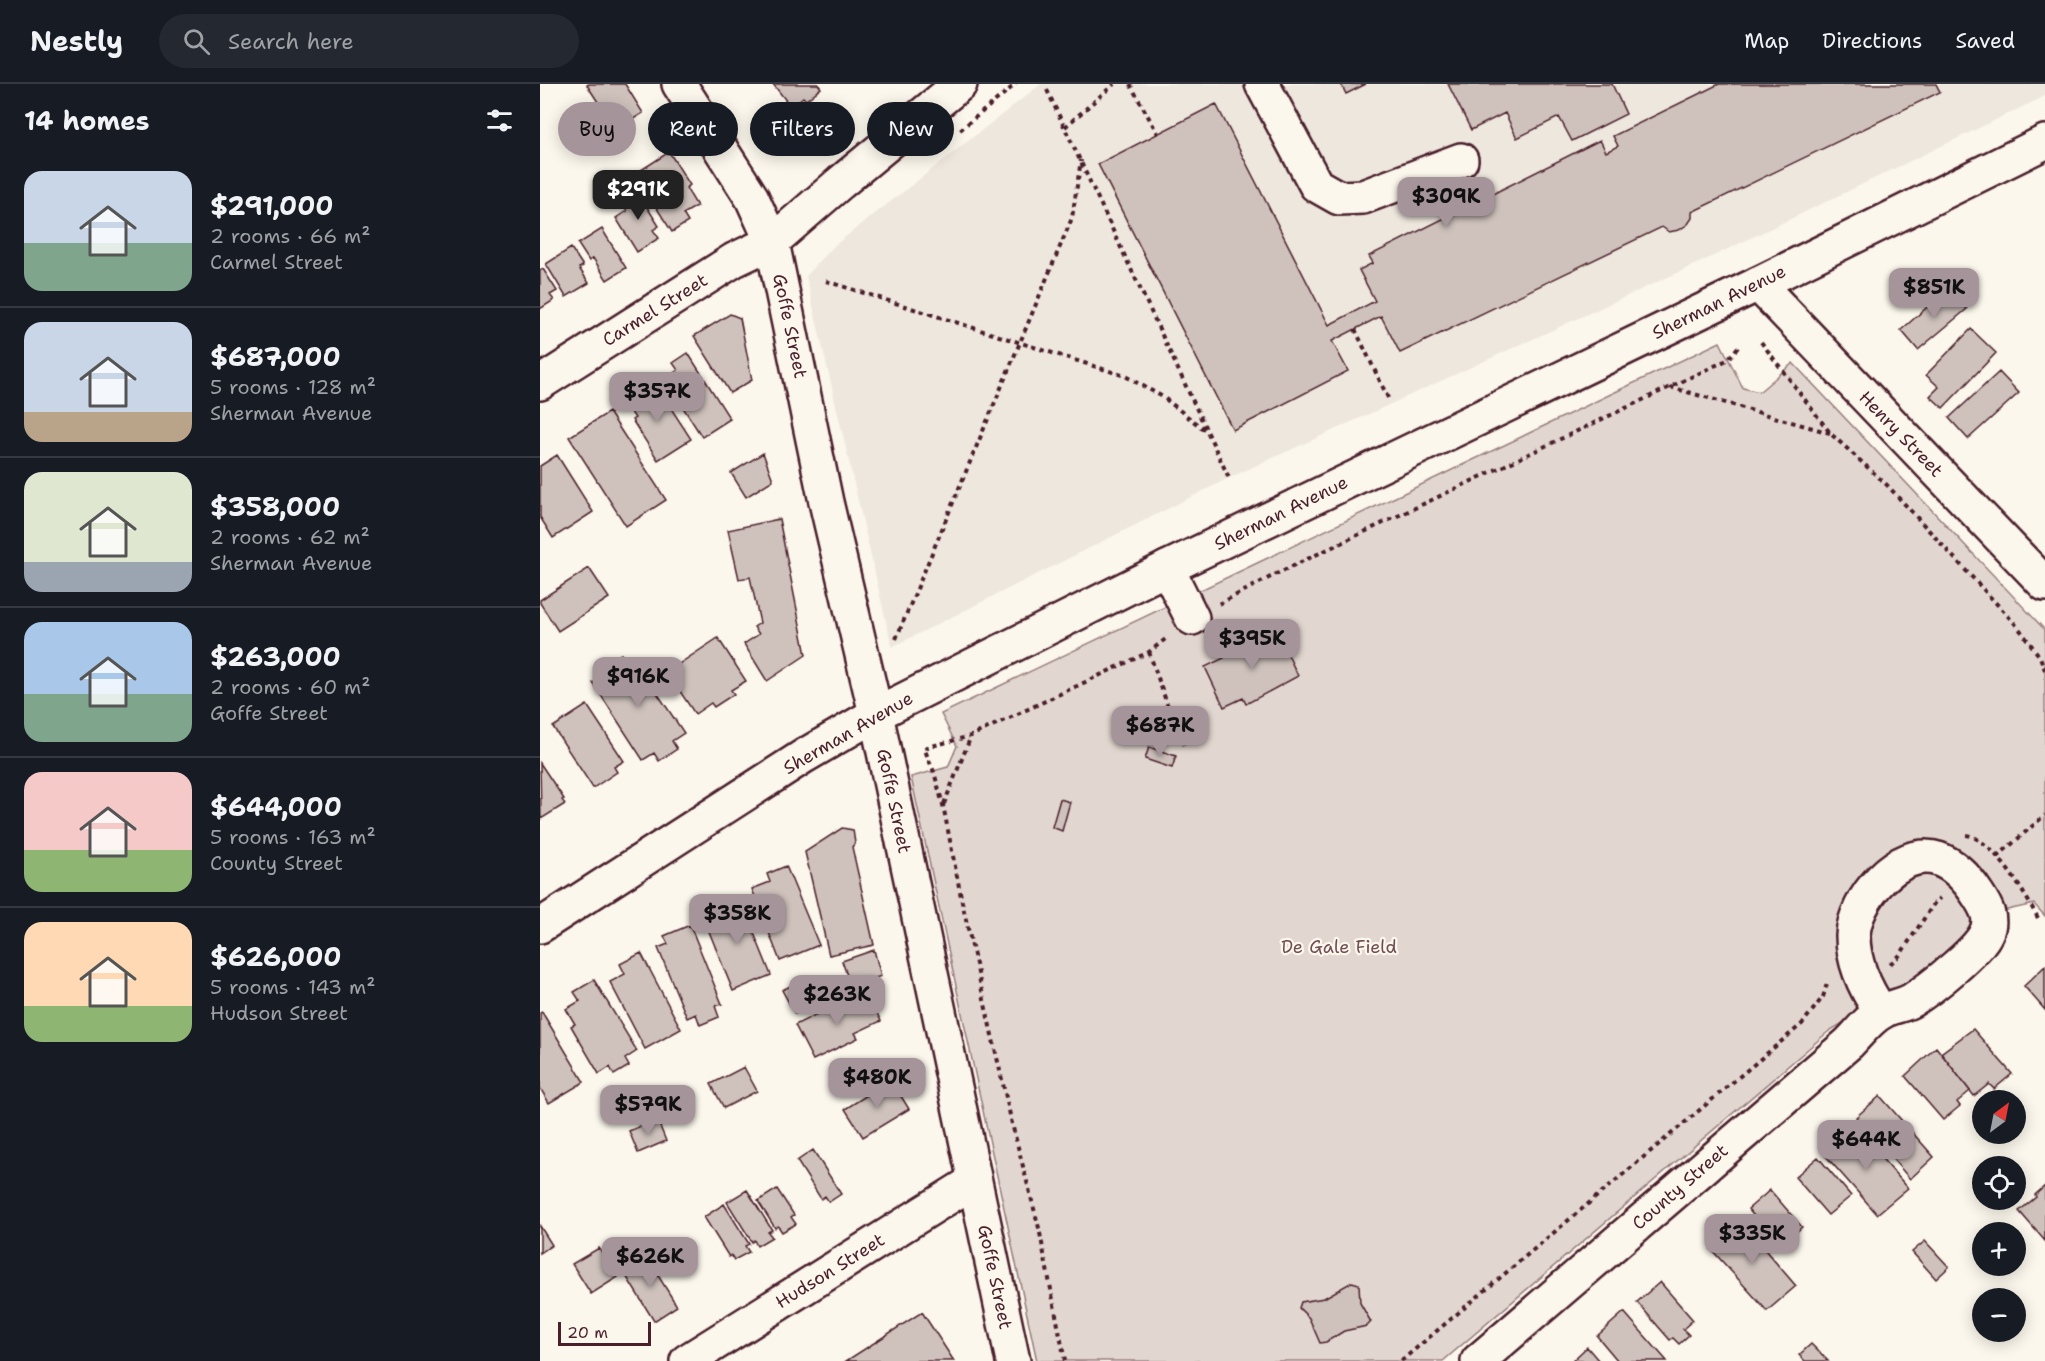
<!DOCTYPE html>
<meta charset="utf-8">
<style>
:root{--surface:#171b24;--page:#242831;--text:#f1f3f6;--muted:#9ea1a6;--line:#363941;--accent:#a6949b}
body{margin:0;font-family:"Shantell Sans",sans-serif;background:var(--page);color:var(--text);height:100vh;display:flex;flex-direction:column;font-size:22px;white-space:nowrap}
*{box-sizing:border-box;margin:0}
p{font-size:20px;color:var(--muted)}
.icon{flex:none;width:33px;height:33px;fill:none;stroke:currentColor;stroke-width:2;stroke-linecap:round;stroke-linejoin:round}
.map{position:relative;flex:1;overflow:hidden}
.sheet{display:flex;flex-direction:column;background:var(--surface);width:540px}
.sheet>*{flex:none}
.banner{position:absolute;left:18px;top:18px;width:570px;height:54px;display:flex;gap:12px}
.needle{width:39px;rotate:32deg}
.buttons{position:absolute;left:1432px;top:1006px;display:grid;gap:12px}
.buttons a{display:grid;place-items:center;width:54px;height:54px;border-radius:50%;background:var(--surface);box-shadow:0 3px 15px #0003;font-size:30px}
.scale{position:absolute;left:18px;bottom:15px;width:93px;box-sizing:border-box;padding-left:6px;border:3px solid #4a1f2b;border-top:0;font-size:16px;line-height:21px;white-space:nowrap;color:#4a1f2b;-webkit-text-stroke:4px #fbf7ec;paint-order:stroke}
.price{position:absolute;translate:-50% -51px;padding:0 14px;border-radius:12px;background:var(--accent);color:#111;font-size:20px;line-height:39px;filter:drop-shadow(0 2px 3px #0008)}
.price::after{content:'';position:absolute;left:50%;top:36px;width:18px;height:14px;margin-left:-9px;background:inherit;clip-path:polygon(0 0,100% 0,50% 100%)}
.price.active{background:#222;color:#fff}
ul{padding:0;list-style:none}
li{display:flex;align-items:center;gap:18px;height:150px;padding:0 24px}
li+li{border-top:2px solid var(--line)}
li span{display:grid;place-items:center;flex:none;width:168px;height:120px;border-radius:18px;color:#555}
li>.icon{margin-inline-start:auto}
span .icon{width:72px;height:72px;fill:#fffc;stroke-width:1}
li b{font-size:26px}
h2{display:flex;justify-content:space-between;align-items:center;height:72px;padding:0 24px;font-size:26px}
.tag{padding:0 21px;border-radius:27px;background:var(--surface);box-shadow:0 3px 15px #0003;font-size:21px;line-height:54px}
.tag.active{background:var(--accent);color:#111}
header{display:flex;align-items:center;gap:36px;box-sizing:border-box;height:84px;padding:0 30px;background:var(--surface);border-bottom:2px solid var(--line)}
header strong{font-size:28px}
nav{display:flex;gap:33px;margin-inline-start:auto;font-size:21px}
.search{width:420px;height:54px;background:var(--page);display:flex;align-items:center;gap:15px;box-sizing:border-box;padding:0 21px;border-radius:33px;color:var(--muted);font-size:22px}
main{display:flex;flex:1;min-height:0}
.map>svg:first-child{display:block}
</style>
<header>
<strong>Nestly</strong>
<div class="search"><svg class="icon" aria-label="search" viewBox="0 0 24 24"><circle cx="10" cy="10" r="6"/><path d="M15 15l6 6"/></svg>Search here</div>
<nav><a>Map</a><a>Directions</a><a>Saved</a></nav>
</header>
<main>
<section class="sheet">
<h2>14 homes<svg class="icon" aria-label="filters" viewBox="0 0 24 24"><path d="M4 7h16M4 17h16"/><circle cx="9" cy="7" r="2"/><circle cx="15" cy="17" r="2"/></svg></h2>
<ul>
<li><span style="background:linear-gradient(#c9d6e8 60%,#7fa58c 0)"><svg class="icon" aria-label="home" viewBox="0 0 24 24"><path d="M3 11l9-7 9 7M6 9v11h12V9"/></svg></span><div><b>$291,000</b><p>2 rooms · 66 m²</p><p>Carmel Street</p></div></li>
<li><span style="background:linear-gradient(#c9d6e8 75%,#b9a48a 0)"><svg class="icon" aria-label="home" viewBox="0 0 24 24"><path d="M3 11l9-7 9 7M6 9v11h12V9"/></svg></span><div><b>$687,000</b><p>5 rooms · 128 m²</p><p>Sherman Avenue</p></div></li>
<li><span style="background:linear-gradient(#dfe7d0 75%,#9aa5b1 0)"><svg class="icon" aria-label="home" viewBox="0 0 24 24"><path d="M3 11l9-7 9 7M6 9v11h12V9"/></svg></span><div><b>$358,000</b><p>2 rooms · 62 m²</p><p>Sherman Avenue</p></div></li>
<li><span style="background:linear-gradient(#a9c7e8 60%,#7fa58c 0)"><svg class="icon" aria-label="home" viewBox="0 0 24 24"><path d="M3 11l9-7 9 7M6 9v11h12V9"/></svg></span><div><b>$263,000</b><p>2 rooms · 60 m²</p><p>Goffe Street</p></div></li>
<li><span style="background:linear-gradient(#f6c9c9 65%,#8fb573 0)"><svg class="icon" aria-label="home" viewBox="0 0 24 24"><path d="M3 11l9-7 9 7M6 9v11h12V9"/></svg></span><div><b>$644,000</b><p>5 rooms · 163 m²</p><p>County Street</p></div></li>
<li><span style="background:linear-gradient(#ffd9b3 70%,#8fb573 0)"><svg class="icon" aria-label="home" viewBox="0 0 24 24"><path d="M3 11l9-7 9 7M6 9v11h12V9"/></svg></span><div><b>$626,000</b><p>5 rooms · 143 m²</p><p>Hudson Street</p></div></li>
</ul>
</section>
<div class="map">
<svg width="1505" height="1277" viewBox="0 0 1505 1277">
<rect width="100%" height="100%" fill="#fbf7ec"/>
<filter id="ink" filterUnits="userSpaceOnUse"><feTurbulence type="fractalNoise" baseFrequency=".0167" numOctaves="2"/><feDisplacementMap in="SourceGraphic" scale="12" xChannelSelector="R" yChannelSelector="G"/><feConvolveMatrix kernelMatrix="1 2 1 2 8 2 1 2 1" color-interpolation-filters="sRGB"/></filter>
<g filter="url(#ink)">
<path fill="#eee7de" d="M501,0H1505V12L1163,177L689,394L352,563L266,192L295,161Z"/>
<path fill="#e2d7d0" stroke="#967b7e" stroke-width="1.5" d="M1180,258L1203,304L1219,308L1253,279L1505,546V832L1494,820L1467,826L1428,852L1379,894L1289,947L903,1277H497L371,693L408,683L417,662L401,630Z"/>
<path fill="#cfc2bc" stroke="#4a1f2b" stroke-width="1.5" d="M49,0H85L103,29L76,46L47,1Z
M233,0H278L281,4L266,16L263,13L251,23Z
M801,0H826L806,10Z
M908,0H1072L1086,30L1032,57L1019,33L977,54L965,29L931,46Z
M1179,0H1396L1400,8L1152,128V134L1148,140L1139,146L1129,148L1122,143L860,269L841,232L792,257L808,287L693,346L558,80L676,20L789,241L835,217L819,186L833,179L829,172L1060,56L1066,68L1078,62L1073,52Z
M129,68L150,101L146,104L157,122L143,130L148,138L132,148L95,90Z
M95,104L119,142L113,146L119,154L97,168L76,134L87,127L80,115Z
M62,145L86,184L67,196L53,174L49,177L38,160Z
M31,164L43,182L39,184L49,199L26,213L6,180Z
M3,185L17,207L10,211L14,216L0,225V187Z
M1409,204L1427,225L1378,266L1361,246Z
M190,230L200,234L212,296L190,309L154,252Z
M1431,245L1456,269L1403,324L1390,312L1399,303L1386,291Z
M148,269L190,335L162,353L128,300L131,291L138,286L133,279Z
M1459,288L1479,309L1428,355L1409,334Z
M107,302L119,320L125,315L151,355L118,376L92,336L95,334L84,318Z
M69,328L126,416L86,442L29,353Z
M223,369L233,396L206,413L191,389Z
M17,371L53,428L13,454L0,433V382Z
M239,435L266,571L227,597L204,560L219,550L214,543L220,539L210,493L199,495L188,446Z
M49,484L69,514L18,547L0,519V516Z
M736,546L758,592L706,620L703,614L684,623L665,583L684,574L682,570Z
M178,554L206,597L191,606L194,610L174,623L171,619L155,630L127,588Z
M81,570L86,577L93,573L144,649L132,657L137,665L119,677L114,669L103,676L53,599L61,594L55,586Z
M47,621L84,677L74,683L77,688L53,704L13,643Z
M609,663L636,672L632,684L605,675Z
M0,679L24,715L22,716L25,720L1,735Z
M520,715L530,718L522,747L512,743Z
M302,744L313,746L315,759L312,763L334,861L289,871L265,768Z
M246,782L279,861L240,877L212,805L230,798L227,790Z
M199,812L231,891L193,907L164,835L182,828L179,820Z
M150,841L182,920L175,922L179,933L160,941L156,930L147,934L118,864L128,860L124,852Z
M334,866L341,892L311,903L302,877Z
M101,869L141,945L105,965L70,898L85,890L80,880Z
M1505,882V926L1484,902Z
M267,894L279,918L255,930L242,906Z
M54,896L97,967L85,975L89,982L74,991L70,983L59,990L31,942L35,940L26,925L40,917L34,908Z
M319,909L325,921L331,918L341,937L315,949L318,954L273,976L255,941Z
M2,928L44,998L9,1019L0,1004V929Z
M1433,945L1472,990L1454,1005L1449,1000L1434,1012L1401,969Z
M1396,963L1430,1007L1417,1018L1420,1022L1403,1036L1365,992Z
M204,983L217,1007L184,1024L171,1000Z
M351,996L369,1025L323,1053L305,1025Z
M1340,1012L1394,1073L1370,1095L1316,1033Z
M117,1035L126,1057L98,1069L89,1047Z
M1314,1043L1368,1104L1337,1130L1284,1070Z
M273,1066L301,1110L289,1118L285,1112L281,1115L257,1077Z
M1278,1073L1311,1112L1288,1131L1255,1093Z
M1505,1102V1157L1479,1127L1496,1113L1495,1111Z
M237,1105L254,1131L251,1133L256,1140L242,1148L238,1142L235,1144L218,1117Z
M207,1106L232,1146L228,1148L232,1153L217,1162L214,1156L212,1158L187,1118Z
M1230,1106L1262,1143L1240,1163L1208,1125Z
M184,1120L209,1160L205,1162L209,1168L194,1176L191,1171L189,1173L164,1133Z
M1196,1132L1256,1202L1227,1227L1171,1165L1184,1153L1179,1147Z
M0,1142L12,1161L0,1169Z
M1385,1157L1409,1183L1396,1195L1372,1168Z
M59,1164L78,1193L51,1210L32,1180Z
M106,1172L137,1222L114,1237L83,1187Z
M812,1198L819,1200L820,1219L831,1238L827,1242L804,1247L786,1258L780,1259L769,1234L759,1224L761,1218L784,1214Z
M1120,1198L1153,1236L1143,1245L1149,1251L1139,1260L1133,1254L1130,1256L1097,1218Z
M382,1228L414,1277H306Z
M1084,1228L1127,1277H1078L1057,1252Z
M1271,1260L1288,1277H1265L1259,1271Z
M1047,1263L1059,1277H1032Z"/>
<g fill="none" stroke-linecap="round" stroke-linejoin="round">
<g stroke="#4a1f2b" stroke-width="38">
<path id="minor" d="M722,0L776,101L799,114L823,113L921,76
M1218,200L1505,500
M0,299L194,176L232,158L300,99L420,0
M627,484L652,534
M147,1277L434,1097
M938,1277L1309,959C1319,949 1330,934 1342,928C1351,922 1363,922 1372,916C1390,905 1438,867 1446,849C1453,835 1446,823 1438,811C1429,797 1415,781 1398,775C1359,762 1314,816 1313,852C1313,880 1326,906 1341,928"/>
</g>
<g stroke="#4a1f2b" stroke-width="38">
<path id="major" d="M139,0L212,114L232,158L286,418L336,630L473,1277
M0,842L264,672L336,630L627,484L1218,200L1505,58"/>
</g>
<path stroke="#4a1f2b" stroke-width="4" stroke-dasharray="4.5 4.5" stroke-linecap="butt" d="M590,0L618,50
M507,6L689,394
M525,43L574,0
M420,46L476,0
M286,197L585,292L623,313L667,348
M815,245L849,316
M1221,258L1291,350L1347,401L1478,543L1500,573L1505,586
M1130,303L1290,349
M679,520L744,486L1187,276L1199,262
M356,555L532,134L541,76
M609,568L635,643L644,661
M404,720L431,652
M1426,751C1453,754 1486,812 1498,834
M1457,773L1505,731
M1350,880L1360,871L1395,818L1400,814
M525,1277L499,1144L472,1040L422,818L403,721L394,688L384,664L431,652L609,568L628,553
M861,1277L1262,940L1283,913L1288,896"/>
<use href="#minor" stroke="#fbf7ec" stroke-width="33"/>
<use href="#major" stroke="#fbf7ec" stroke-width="33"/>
</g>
</g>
<g text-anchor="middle" stroke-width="4.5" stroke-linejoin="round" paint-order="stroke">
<g font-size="18" fill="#4a1f2b" stroke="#fbf7ec">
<text transform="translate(1179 218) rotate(-26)" y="6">Sherman Avenue</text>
<text transform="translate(115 226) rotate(-32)" y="6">Carmel Street</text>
<text transform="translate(250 242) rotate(78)" y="6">Goffe Street</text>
<text transform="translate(1361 350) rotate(46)" y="6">Henry Street</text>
<text transform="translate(741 429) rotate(-26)" y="6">Sherman Avenue</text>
<text transform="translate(308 649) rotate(-30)" y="6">Sherman Avenue</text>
<text transform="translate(354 717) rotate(78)" y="6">Goffe Street</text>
<text transform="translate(1140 1103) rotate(-41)" y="6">County Street</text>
<text transform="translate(290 1187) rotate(-32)" y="6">Hudson Street</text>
<text transform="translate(455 1193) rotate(78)" y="6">Goffe Street</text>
</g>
<g font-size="18" fill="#704d54" stroke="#fbf7ec">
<text x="799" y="869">De Gale Field</text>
</g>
</g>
</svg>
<div class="buttons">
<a><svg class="needle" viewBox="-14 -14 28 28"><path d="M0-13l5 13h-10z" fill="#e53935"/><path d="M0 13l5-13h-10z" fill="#9ea1a6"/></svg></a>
<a><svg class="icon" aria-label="locate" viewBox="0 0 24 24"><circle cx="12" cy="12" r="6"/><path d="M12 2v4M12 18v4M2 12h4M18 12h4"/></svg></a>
<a>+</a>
<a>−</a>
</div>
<div class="scale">20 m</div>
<b class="price active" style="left:98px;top:137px">$291K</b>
<b class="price" style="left:906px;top:144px">$309K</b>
<b class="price" style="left:1394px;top:235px">$851K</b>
<b class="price" style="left:117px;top:339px">$357K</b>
<b class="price" style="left:712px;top:586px">$395K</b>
<b class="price" style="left:98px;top:624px">$916K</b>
<b class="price" style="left:620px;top:673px">$687K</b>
<b class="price" style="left:197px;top:861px">$358K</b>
<b class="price" style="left:297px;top:942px">$263K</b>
<b class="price" style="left:337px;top:1025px">$480K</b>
<b class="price" style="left:108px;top:1052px">$579K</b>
<b class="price" style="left:1326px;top:1087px">$644K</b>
<b class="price" style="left:1212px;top:1181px">$335K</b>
<b class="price" style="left:110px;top:1204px">$626K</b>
<div class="banner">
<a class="tag active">Buy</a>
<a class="tag">Rent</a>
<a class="tag">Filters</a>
<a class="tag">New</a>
</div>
</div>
</main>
